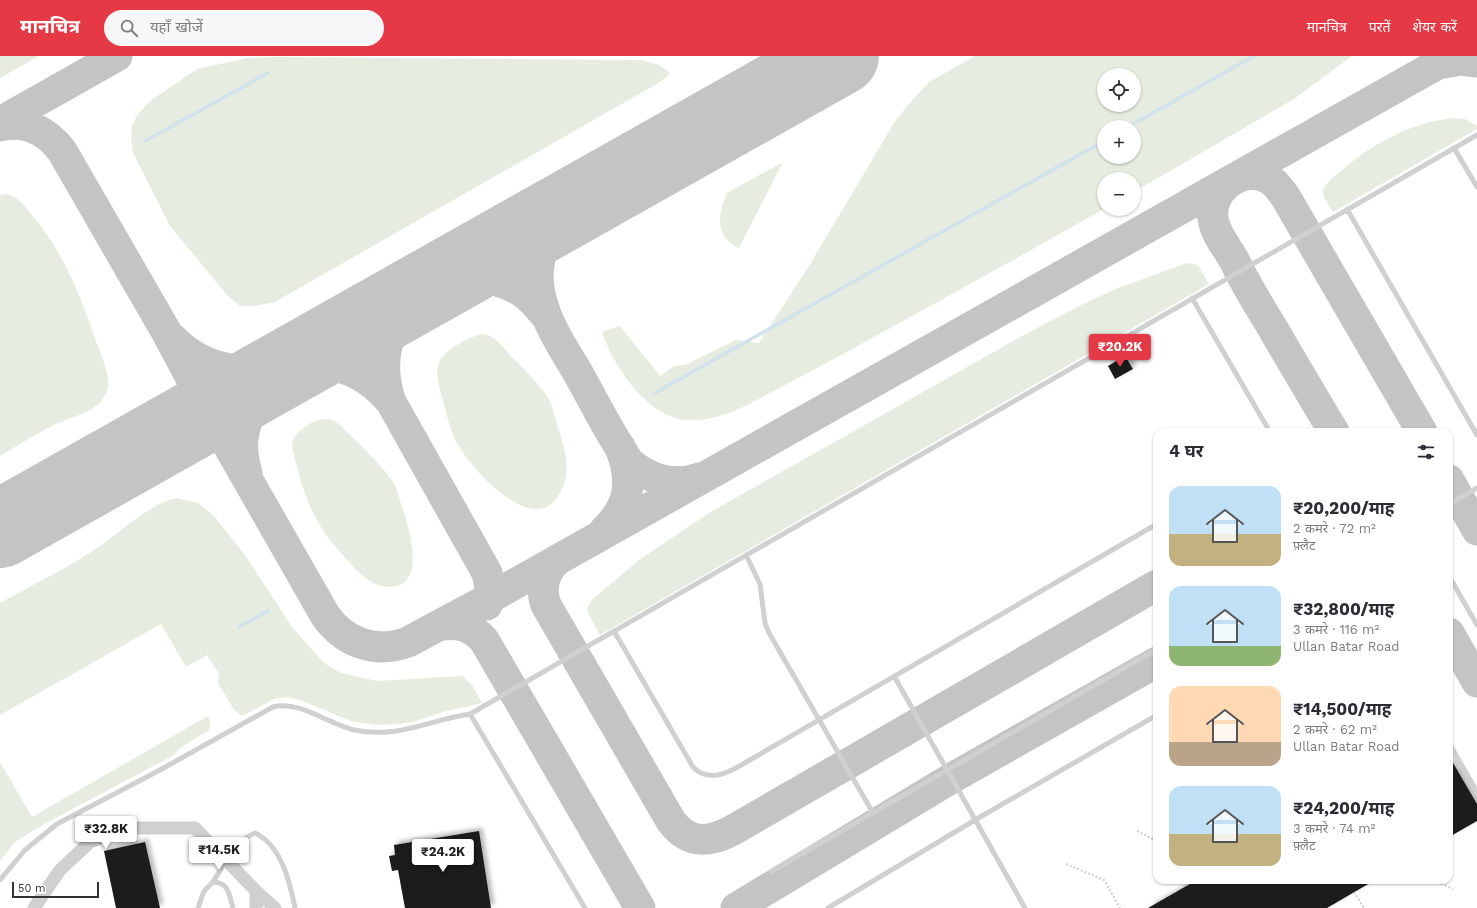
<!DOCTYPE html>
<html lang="hi">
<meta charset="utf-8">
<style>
:root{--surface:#fff;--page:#f7f7f7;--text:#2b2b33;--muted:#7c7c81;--accent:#e63946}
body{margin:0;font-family:"Work Sans","Noto Sans Devanagari",sans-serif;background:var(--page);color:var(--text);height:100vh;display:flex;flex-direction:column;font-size:15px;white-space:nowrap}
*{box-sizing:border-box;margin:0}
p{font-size:13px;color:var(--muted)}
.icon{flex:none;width:22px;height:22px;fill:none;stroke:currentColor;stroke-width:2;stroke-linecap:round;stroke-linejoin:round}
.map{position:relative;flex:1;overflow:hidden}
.side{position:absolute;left:1153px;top:372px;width:300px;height:456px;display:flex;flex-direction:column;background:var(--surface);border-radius:12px;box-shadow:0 1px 3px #0004}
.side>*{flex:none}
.controls{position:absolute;left:1097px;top:12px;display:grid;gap:8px}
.controls a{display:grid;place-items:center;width:44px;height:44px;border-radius:50%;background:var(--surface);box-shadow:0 1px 3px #0004;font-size:20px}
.scale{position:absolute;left:12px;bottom:10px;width:87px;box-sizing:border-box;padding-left:4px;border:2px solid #333;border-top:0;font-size:11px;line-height:14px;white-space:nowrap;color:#333;-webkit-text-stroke:3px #fff;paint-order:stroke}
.price{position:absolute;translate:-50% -34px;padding:0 9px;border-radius:4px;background:#fff;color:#222;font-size:13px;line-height:26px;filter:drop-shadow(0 1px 2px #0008)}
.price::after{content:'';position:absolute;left:50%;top:24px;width:12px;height:9px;margin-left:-6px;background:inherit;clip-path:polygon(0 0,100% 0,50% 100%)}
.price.current{background:var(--accent);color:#fff}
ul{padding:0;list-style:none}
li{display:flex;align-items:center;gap:12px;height:100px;padding:0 16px}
li span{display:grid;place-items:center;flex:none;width:112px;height:80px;border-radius:12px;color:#555}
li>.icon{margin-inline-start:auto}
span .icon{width:48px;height:48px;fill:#fffc;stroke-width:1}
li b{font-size:17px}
h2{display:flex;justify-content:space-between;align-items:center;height:48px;padding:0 16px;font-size:17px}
header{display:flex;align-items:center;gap:24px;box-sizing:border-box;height:56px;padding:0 20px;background:var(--accent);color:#fff}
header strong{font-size:19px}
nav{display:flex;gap:22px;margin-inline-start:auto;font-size:14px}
.search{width:280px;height:36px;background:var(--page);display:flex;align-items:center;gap:10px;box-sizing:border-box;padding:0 14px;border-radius:22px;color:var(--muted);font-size:15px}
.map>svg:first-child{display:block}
</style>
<header>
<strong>मानचित्र</strong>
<div class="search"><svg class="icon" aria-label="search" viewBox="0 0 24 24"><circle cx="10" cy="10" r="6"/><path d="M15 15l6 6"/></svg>यहाँ खोजें</div>
<nav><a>मानचित्र</a><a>परतें</a><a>शेयर करें</a></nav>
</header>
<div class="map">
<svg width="1477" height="852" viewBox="0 0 1477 852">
<defs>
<filter id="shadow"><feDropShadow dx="3.5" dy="-3.5" stdDeviation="2" flood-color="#0004"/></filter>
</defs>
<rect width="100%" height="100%" fill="#fff"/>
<path fill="#e6ecdf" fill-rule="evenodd" d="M0,0H39L0,22Z
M975,0H1352L1294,43L1134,136V123H1104V153C1036,191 969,229 901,266C863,287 825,308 787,328C755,344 722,367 685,364C646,360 613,309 602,276L620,270L660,320L674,310L685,309L736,284L759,287L809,210L894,67L908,49L929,26ZM1104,19H1134V49H1104ZM1104,71H1134V101H1104Z
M278,1L641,4L659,9L669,16L668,20L655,29L275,246L255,250H240L227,239L170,170L133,97L131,82L132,70L138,58L150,45L197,13L248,2Z
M1454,62L1465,63L1477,70V73L1333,156L1324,142L1323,134C1327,126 1335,120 1342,114C1373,87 1412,66 1454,62Z
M783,106L739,192C714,180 718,159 727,137Z
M7,138C18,141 25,150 32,159C64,197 81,241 97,288C102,301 111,320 107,335C101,355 74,360 58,367C38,376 19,389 0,400V139Z
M1187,207L1198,209L1209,228L600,579L587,555L589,548L593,543L639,504L709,457L1020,281L1085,247L1118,232Z
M482,278C495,279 502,290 510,299C523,312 536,325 547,340C552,347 553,356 556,365C563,387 573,413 561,435C537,485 476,418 460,392C450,377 447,359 442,341C439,330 434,316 440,305C447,292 468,282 482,278Z
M322,363H331L339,368C356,385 380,407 393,426C397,432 399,441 401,448C408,468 429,531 389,531C373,531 359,517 349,506C320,475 309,455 298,415C296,406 293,397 292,388C295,375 310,366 322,363Z
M177,442L198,447L214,460L245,499L292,571L324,607L341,617L377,625L462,620L472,629L482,647L443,656L413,666L394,668L377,669L351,665L300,644L286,641L274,643L242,660L234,654L231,649L218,627L219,618L207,599L186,611L161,568L0,659V547C31,530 63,514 93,495C116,480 151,446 177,442Z
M208,660L210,665L209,674L182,691L172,700L46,767L15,786L0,805V706L32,761Z"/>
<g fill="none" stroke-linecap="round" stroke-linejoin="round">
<path stroke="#cfe2ee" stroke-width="3.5" d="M1128,71L1254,0
M145,85L268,17
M655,337L1104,85
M239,571L268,555"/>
<path stroke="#c4c4c4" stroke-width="31" d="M1438,8L1461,4L1477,6
M0,66L117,0
M0,70C25,64 47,75 62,95L167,277L209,356L325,559C344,587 376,598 408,586L488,543L1452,0
M586,143C545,174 526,207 546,258C553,278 567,298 578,317C594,346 610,378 629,406C648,423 674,431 699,422
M173,283C204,315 245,319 287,313C304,311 318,307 335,310C359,315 376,328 391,346
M1334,376C1313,341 1292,306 1272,271C1260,251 1247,231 1237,210C1230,194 1215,180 1213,162C1209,131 1247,106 1273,126C1278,130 1281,135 1285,140L1422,376
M247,417C233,375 254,342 282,314
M1449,424L1477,474
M604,475C631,449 633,425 620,391
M557,504C544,516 540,532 546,549L671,765C689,789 709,787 733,774L1157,529
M487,549L490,531L487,517L391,346C368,283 410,218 479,222C495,223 512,229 525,238C533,244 539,252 546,260
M438,570C457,566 471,570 484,584L640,852
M1449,577L1477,626
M736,852L952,722L1157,606"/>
<path stroke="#c4c4c4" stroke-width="78" d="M0,473L840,0"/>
</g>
<path fill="#1a1a1a" filter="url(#shadow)" d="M1125,300L1133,313L1115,323L1108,310Z
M1449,700L1477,748V765L1449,781Z
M479,775L491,852H405L398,814L392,815L389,800L395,799L394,789Z
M145,786L160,852H116L104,795Z
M1197,824H1375L1327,852H1148Z"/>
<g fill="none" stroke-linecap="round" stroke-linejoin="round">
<path stroke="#cdcdcd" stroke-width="2" stroke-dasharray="2 2" stroke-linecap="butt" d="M1137,775L1157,785
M1066,808L1104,824L1120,852
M1185,824L1188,829
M1434,824L1453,833
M1354,836L1364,852"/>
<path stroke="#d0d0d0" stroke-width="5" d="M1454,92L1477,131
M1347,153L1477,379
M1192,242L1270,376
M1449,448L1477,432
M746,499L760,528L765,567L769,577L873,757
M1449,520L1477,569
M614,575L693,711C706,724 721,720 736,712L1157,468
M894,620L1025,852
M470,658L585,852
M1449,687L1477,736
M772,815L1157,593
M0,824L25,794L57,768L160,714L273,651C299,644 328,668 354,674C397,683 429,664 470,658L1477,79
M213,826C224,809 235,784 255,777C281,789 290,826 295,852
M198,852L204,835L213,826C229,826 229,839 233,852
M828,852L975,764L1157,659"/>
<path stroke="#d0d0d0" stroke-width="13" d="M256,835L275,852
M34,852L60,814L90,786L128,772H195"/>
<path stroke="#d0d0d0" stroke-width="13" d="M195,772L256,835V852"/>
</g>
</svg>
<div class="controls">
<a><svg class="icon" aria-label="locate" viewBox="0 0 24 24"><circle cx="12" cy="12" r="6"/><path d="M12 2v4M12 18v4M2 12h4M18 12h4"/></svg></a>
<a>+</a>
<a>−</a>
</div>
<div class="scale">50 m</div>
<b class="price current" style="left:1120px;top:312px">₹20.2K</b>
<b class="price" style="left:106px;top:794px">₹32.8K</b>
<b class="price" style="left:219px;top:815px">₹14.5K</b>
<b class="price" style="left:443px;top:817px">₹24.2K</b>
<section class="side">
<h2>4 घर<svg class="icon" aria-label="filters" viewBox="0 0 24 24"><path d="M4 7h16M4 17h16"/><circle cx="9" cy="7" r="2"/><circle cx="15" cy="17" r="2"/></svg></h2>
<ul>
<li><span style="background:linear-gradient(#bfe0f5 60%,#c2b280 0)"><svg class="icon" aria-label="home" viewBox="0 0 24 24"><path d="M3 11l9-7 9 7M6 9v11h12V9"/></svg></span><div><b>₹20,200/माह</b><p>2 कमरे · 72 m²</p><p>फ़्लैट</p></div></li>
<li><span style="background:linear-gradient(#bfe0f5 75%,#8fb573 0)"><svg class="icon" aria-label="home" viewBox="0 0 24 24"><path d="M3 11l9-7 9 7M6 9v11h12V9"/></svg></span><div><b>₹32,800/माह</b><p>3 कमरे · 116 m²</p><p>Ullan Batar Road</p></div></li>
<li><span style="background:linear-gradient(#ffd9b3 70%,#b9a48a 0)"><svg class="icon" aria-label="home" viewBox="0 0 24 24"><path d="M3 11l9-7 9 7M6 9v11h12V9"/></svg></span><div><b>₹14,500/माह</b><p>2 कमरे · 62 m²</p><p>Ullan Batar Road</p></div></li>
<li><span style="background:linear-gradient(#bfe0f5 60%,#c2b280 0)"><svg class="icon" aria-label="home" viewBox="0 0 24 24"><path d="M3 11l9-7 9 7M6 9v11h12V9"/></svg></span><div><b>₹24,200/माह</b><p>3 कमरे · 74 m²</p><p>फ़्लैट</p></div></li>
</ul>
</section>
</div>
